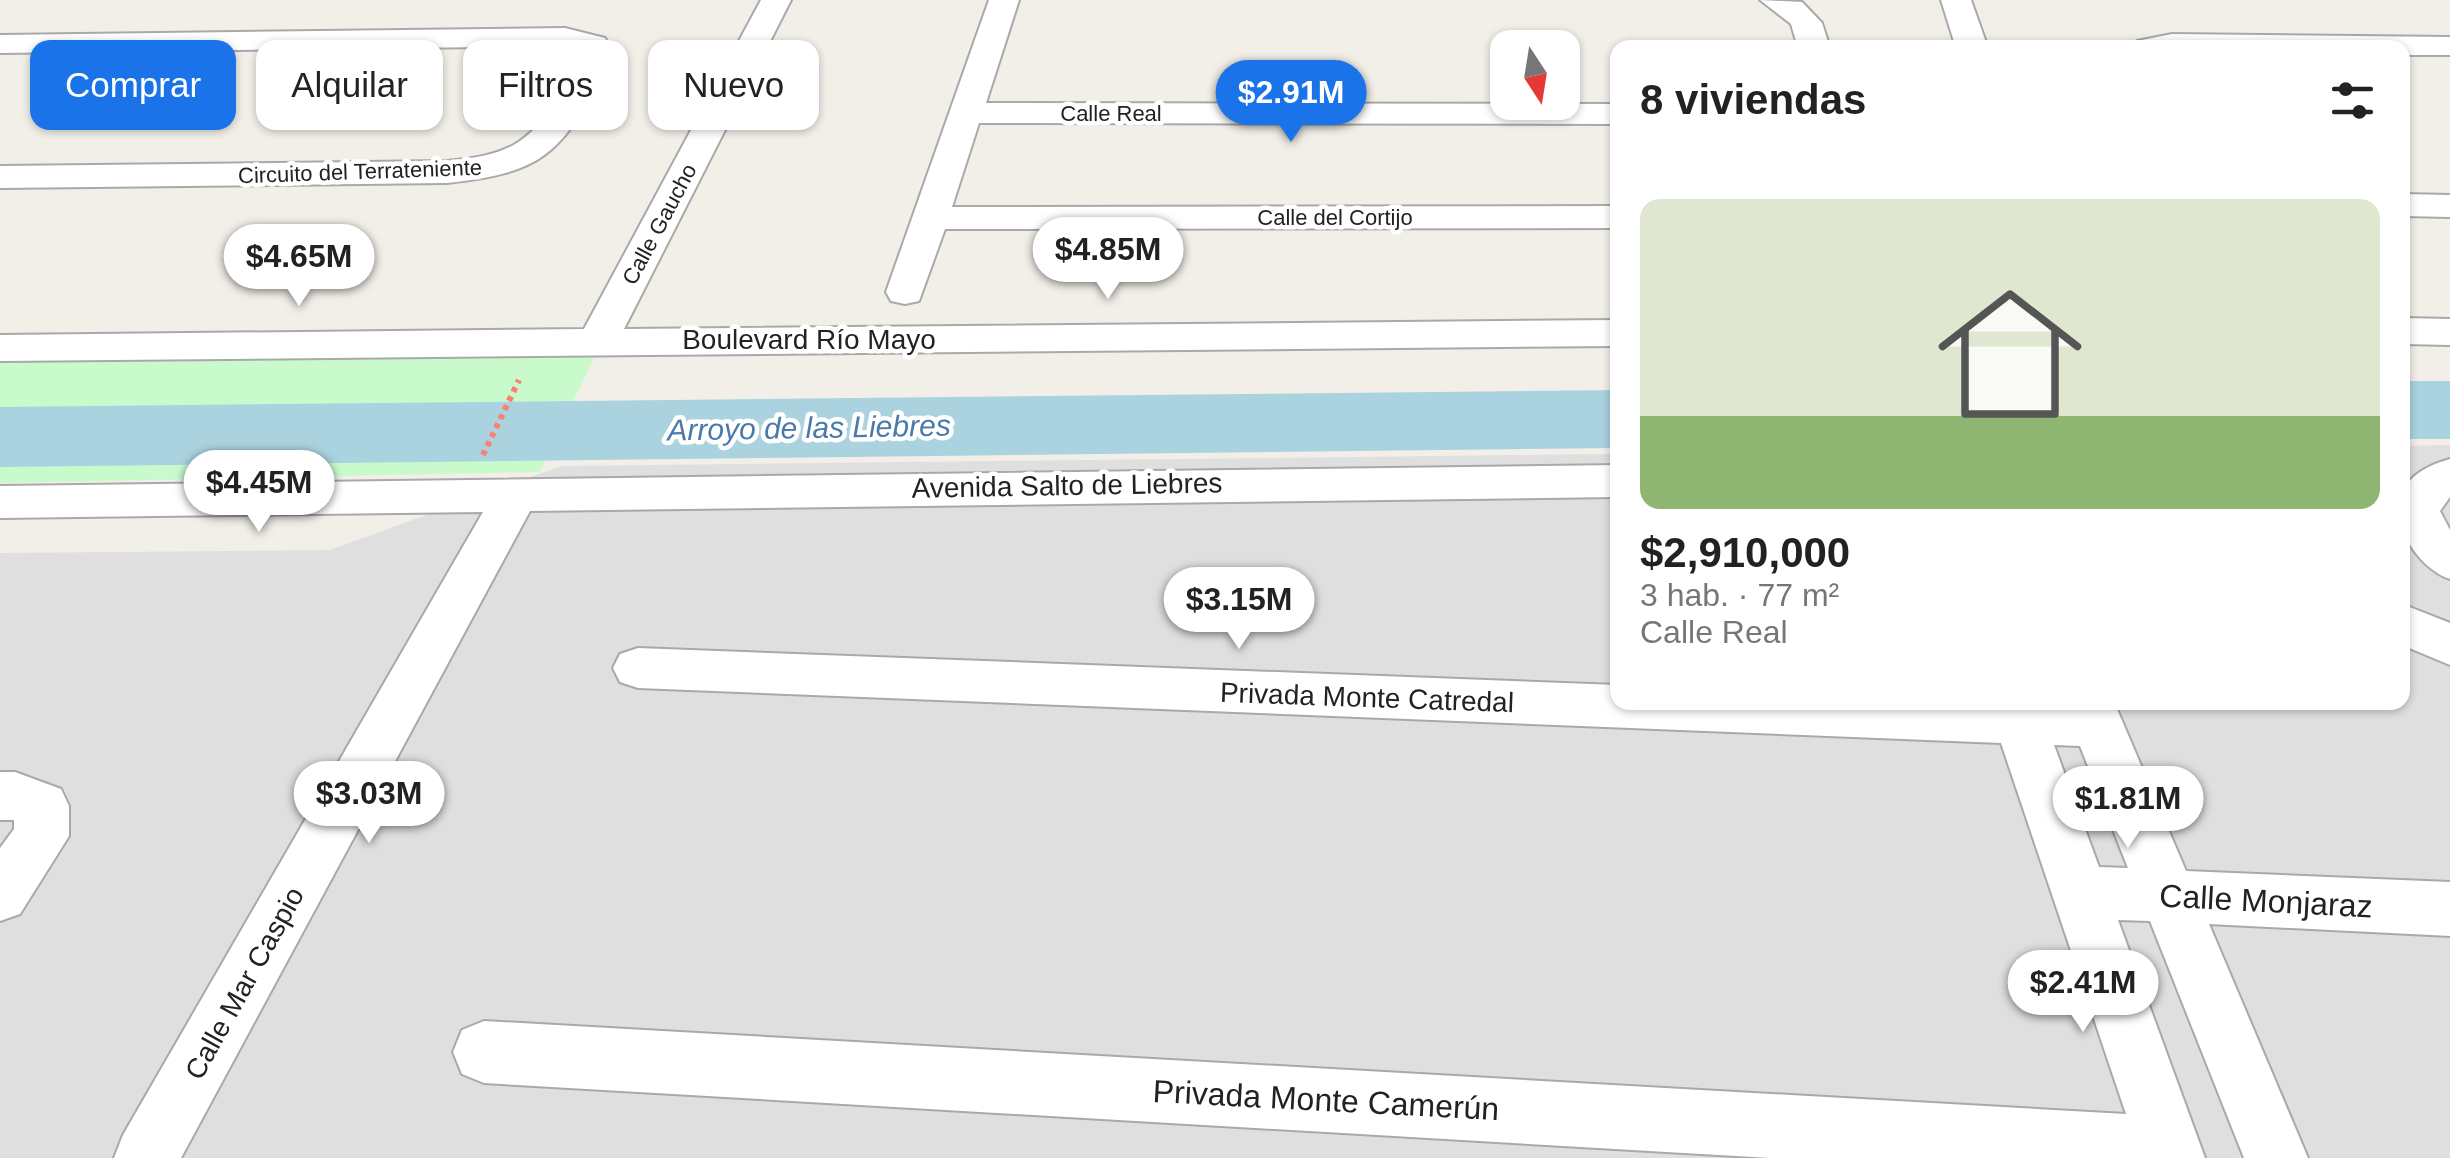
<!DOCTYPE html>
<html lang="es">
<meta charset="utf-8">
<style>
:root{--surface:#fff;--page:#f6f6f6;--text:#222;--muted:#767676;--line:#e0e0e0;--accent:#1a73e8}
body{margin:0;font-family:Arial,sans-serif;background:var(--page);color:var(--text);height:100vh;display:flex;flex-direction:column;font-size:38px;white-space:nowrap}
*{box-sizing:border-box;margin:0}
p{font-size:32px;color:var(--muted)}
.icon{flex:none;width:55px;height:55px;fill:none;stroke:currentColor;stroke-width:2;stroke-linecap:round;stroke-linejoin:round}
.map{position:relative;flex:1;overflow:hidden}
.panel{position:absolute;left:1610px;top:40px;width:800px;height:670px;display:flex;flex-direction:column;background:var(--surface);border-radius:20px;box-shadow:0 2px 8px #0004}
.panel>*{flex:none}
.guide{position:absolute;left:30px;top:40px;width:950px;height:90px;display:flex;gap:20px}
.needle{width:65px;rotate:168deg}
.buttons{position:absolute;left:1490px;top:30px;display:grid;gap:20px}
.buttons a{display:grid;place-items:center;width:90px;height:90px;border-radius:20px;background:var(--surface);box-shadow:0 2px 8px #0004;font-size:50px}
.price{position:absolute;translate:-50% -85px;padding:0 22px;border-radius:35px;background:#fff;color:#222;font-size:32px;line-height:65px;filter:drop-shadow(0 2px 5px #0008)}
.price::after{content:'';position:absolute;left:50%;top:60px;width:30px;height:22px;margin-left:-15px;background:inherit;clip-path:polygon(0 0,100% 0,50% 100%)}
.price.active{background:var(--accent);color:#fff}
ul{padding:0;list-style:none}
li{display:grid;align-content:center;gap:20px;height:530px;padding:0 30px}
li+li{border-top:2px solid var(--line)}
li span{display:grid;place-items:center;height:310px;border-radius:20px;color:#555}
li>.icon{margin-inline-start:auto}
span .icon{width:180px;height:180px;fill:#fffc;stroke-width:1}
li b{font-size:42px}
h2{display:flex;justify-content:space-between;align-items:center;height:120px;padding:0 30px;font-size:42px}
.chip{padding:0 35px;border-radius:20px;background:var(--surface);box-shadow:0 2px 8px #0004;font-size:35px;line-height:90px}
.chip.active{background:var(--accent);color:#fff}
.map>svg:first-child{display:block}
</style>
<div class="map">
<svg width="2450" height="1158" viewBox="0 0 2450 1158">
<rect width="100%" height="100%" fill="#f2efe9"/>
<path fill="#e0dfdf" d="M2450,445V1158H0V553L330,550L561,466L1617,454L1618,702H2402L2403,446Z"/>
<path fill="#c8facc" d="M596,353L540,472L0,483V360Z"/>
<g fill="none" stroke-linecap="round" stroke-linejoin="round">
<path fill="#aad3df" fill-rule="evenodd" d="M2402,381H2450V439H2402Z
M1618,390V448L0,467V407Z"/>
<g stroke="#a9a9a9" stroke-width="4">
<path id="street" d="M761,0H791L624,329L1618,320V346L0,361V335L584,329Z
M989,0H1019L986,103L1618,104V124L979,123L952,207L1618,206V228L945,229L919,301L905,304L891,301L886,292Z
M1760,0L1802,2L1822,23L1830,48H1798L1791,24Z
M1941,0H1971L1988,48H1956Z
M565,28L605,38L613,56L609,69C558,152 549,172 447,183L0,188V166L447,161C509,155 528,145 562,92C571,79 582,66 580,50L565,46L0,53V35Z
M2172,34L2450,37V55H2402V48H2133L2137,41Z
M2402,194L2450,195V217L2402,216Z
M2402,318L2450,319V345L2402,344Z
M2450,459V497L2440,511L2450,530V579C2416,568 2383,515 2409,482C2418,470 2436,463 2450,459Z
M1618,465V497L530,511L181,1158H114L123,1135L483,512L0,518V486Z
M2402,604L2450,623V665L2402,645Z
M638,648L1618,685V702H2114L2186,871L2450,882V936L2209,924L2308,1158H2244L2150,921L2118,920L2205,1158H1770L484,1083L462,1074L453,1052L462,1030L484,1021L2126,1114L2001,743L638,688L620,682L613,668L620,654ZM2054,745L2080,746L2128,868L2099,867Z
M0,772H15L61,789L69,806V836L20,914L0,921V848L14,829V820H0Z"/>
</g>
<path stroke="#fa8072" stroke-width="6" stroke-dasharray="5 5" stroke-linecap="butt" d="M483,455L519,380"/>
<use href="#street" fill="#fff" fill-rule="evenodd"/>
</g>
<g text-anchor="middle" stroke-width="9" stroke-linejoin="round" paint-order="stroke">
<g font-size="22" fill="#222" stroke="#fff">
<text x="1111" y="121">Calle Real</text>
<text transform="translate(360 171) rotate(-2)" y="8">Circuito del Terrateniente</text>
<text x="1335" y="225">Calle del Cortijo</text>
<text transform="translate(659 224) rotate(-62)" y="8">Calle Gaucho</text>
</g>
<g font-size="28" fill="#222" stroke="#fff">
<text x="809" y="349">Boulevard Río Mayo</text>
<text transform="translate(1067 485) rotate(-1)" y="10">Avenida Salto de Liebres</text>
<text transform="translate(1367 697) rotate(2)" y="10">Privada Monte Catredal</text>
<text transform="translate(244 983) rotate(-61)" y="10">Calle Mar Caspio</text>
</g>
<g font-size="30" font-style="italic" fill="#4a7aab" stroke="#fff">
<text transform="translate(809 428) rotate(-1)" y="10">Arroyo de las Liebres</text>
</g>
<g font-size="32" fill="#222" stroke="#fff">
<text transform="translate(2266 901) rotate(3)" y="11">Calle Monjaraz</text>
<text transform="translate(1326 1100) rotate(3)" y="11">Privada Monte Camerún</text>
</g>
</g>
</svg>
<div class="buttons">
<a><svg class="needle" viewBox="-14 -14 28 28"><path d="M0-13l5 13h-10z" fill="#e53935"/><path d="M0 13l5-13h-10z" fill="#767676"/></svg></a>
</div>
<b class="price active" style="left:1291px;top:145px">$2.91M</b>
<b class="price" style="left:1108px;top:302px">$4.85M</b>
<b class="price" style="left:299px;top:309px">$4.65M</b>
<b class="price" style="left:259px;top:535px">$4.45M</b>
<b class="price" style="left:1239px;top:652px">$3.15M</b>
<b class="price" style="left:369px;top:846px">$3.03M</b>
<b class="price" style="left:2128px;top:851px">$1.81M</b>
<b class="price" style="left:2083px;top:1035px">$2.41M</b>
<div class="guide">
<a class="chip active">Comprar</a>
<a class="chip">Alquilar</a>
<a class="chip">Filtros</a>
<a class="chip">Nuevo</a>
</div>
<section class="panel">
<h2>8 viviendas<svg class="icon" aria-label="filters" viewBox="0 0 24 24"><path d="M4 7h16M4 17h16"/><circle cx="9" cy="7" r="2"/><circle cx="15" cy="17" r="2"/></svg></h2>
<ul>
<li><span style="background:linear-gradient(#dfe7d0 70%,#8fb573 0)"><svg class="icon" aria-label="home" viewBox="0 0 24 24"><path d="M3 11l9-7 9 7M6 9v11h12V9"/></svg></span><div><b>$2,910,000</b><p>3 hab. · 77 m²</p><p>Calle Real</p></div></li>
</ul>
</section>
</div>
